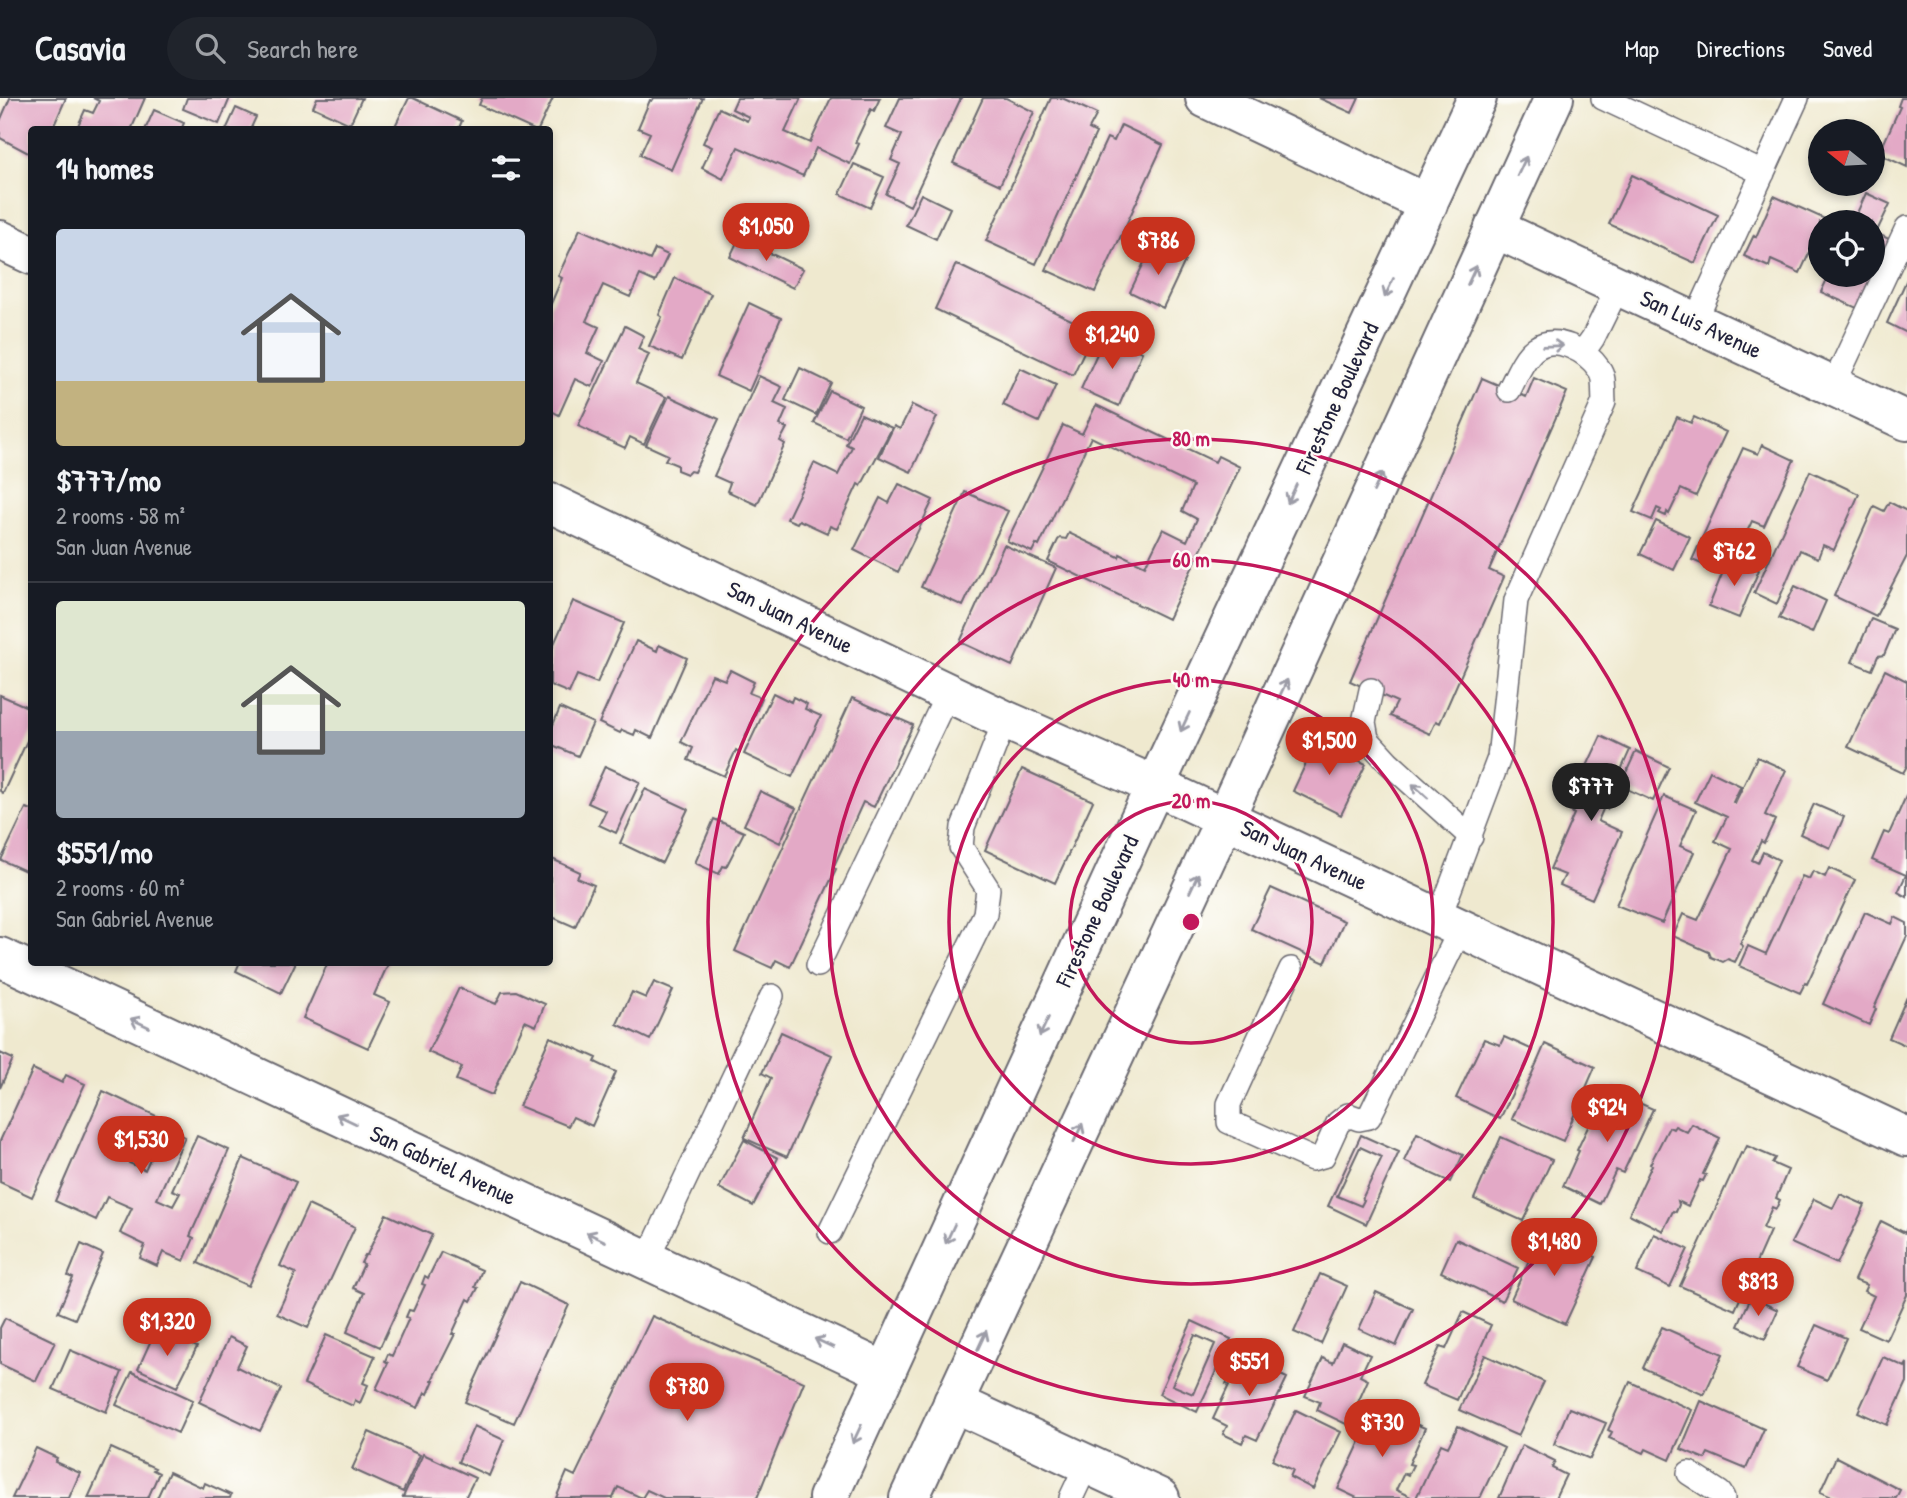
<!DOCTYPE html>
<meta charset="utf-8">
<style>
:root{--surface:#171b24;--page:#20242c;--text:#f1f3f6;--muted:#9ea1a6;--line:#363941;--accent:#c8321e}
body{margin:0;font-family:"Patrick Hand",sans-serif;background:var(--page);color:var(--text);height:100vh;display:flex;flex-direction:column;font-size:26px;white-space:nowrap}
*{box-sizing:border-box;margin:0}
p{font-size:23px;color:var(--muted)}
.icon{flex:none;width:38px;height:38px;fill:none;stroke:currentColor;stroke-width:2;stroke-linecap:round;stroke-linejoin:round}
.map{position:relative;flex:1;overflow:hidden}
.sheet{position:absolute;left:28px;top:28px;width:525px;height:840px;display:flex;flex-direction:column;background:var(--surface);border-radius:7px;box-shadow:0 4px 10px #0003}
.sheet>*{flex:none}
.needle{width:46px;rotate:288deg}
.tools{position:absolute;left:1808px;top:21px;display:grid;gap:14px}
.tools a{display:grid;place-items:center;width:77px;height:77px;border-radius:50%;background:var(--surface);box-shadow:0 4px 10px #0003;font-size:35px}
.price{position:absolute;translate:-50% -60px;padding:0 16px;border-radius:24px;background:var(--accent);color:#fff;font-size:23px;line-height:46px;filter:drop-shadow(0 2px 4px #0008)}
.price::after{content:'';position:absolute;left:50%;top:42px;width:21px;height:16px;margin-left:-10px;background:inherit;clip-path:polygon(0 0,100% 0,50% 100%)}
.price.active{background:#222;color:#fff}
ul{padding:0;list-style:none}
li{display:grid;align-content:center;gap:14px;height:371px;padding:0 28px}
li+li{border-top:2px solid var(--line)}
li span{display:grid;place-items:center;height:217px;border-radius:7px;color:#555}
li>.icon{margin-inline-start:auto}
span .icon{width:126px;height:126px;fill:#fffc;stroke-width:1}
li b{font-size:30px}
h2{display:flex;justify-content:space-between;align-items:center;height:84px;padding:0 28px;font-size:30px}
header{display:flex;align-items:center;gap:42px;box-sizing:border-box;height:98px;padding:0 35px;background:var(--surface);border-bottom:2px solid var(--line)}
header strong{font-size:33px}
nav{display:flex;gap:38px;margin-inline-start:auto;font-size:24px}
.search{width:490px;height:63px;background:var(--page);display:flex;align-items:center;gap:18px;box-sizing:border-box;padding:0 24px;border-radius:38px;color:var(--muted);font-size:26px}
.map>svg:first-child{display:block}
</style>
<header>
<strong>Casavia</strong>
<div class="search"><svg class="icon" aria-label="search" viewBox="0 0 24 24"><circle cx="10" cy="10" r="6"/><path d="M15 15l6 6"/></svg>Search here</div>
<nav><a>Map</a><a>Directions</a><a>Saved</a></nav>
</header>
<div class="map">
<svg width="1907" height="1400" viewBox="0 0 1907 1400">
<rect width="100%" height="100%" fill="#fdfcf7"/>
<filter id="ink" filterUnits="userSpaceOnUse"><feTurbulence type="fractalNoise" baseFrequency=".0143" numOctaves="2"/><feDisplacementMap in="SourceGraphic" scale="14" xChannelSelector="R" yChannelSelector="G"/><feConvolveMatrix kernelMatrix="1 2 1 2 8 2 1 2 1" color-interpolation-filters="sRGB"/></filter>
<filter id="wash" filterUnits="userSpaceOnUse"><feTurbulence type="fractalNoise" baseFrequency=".00686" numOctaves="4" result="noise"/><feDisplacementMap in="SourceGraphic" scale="28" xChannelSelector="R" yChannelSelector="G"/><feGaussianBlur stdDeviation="1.57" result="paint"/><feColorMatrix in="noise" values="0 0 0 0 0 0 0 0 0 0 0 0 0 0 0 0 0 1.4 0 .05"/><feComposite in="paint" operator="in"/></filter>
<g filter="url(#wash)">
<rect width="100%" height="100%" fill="#efe9cf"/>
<g id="blocks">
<path fill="#e3a9c6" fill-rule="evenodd" d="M10,0H66L52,32H32V57L0,40V23Z
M93,0H145L131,32H76L85,12L93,15L99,3Z
M187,0H230L219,26L183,11Z
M317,0H362L350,26L313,9Z
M409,0H413L462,23L458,32H393Z
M482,0H553L538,32H534L479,7Z
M654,0H703L671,72L640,57L650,35L638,30L650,2L652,3Z
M737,0H801L785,34L810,45L831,0H880L874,13L871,11L855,45L859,46L850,66L816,50L803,78L738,49L723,81L702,70L712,49L703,45L719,10L747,23L749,19L732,11Z
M900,0H961L910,108L886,96L900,66L891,62L902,37L886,30Z
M983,0H1006L1034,14L1000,87L953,65Z
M1051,0H1062L1097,16L1089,31L1096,35L1036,166L986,143Z
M1319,0H1359L1352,15Z
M1901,0H1907V69L1879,56L1900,9L1898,8Z
M236,10L256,19L250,32H226Z
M154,12L184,25L181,32H145Z
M1121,27L1163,47L1095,194L1046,172L1107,40L1114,43Z
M854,66L884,79L870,110L840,96Z
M1632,77L1718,117L1695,165L1609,126Z
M1866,95L1890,106L1876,135L1891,142L1859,211L1821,194L1829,177H1872V124H1853Z
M921,96L950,110L936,141L906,127Z
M1774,98L1825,121L1824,124H1820V132L1800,175L1771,162L1769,169L1744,158L1754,137L1756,139Z
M580,131L650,162L655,151L668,157L655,184L640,177L630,199L603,187L586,223L599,229L587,255L604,263L592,289L575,281L559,317L550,312V208L562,180L558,178Z
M739,140L803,171L793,190L730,159Z
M1152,148L1185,163L1163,210L1130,194Z
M956,166L1094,233L1073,277L935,211Z
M675,180L711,196L682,262L649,248L662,219L659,217Z
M1907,181V235L1887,225Z
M749,205L781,220L749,293L716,278Z
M625,228L644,238L638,251L649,256L636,285L666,299L644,346L630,339L625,350L578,328Z
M1105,238L1142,254L1119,308L1081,291Z
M800,270L831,285L816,317L785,302Z
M1020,270L1056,287L1039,324L1003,307Z
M759,278L782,289L774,305L787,311L780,327L787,330L780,343L785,346L757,407L727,393L730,385L714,378Z
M1482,280L1526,299L1534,280L1567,294L1489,472L1504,479L1440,625L1436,623L1430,636L1390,618L1397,604L1350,583Z
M830,293L861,308L846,340L814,325Z
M669,298L719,321L694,374L690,373L687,376L677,372V367L665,362L668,357L646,347Z
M912,307L937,319L911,374L879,359L894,328L900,331Z
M1096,307L1215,364L1218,358L1240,369L1168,521L1048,463L1058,442L1060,440L1066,441L1069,435L1119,459L1120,456L1145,468L1163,431L1187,443L1197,421L1182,413L1193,388L1091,339L1039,448L1036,446L1032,454L1007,443L1063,327L1082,336Z
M861,316L892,330L861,388L858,386L837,431L830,428L827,435L799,422L797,425L787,421L814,365L838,377L852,349L846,346Z
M1677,319L1691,325L1694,319L1726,334L1696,398L1681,391L1669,416L1667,414L1666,418L1659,415L1661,412L1657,410L1652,422L1633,414Z
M1762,347L1794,362L1764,428L1752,423L1745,438L1735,434L1718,473L1692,462L1743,350L1758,356Z
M1810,373L1859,396L1834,452L1823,447L1818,460L1800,452L1777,506L1754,495Z
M899,386L933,402L898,474L854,452L880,400L889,405Z
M965,394L1008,413L963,508L921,489Z
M1889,404L1907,413V458L1876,518L1834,498L1874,408L1884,413Z
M1656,423L1690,439L1674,472L1640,456Z
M1004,447L1056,470L1012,568L960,544Z
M1729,459L1759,472L1739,520L1709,508Z
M1795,488L1826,503L1812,535L1779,520Z
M573,503L624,525L597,585L577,577L569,595L550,587V555Z
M1871,521L1895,531L1884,557L1878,558L1872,572L1852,564Z
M636,543L657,553L659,547L687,560L652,640L636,632L634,637L622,632L620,635L599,625Z
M730,572L754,584L749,595L762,600L739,654L736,652L724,678L688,662L693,650L681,644L712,577L725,582Z
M1885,572L1907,583V668L1903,675L1848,649Z
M773,595L791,604L793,599L807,606L805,611L821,618L792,679L744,656Z
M0,597L32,611V632L3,695L0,693Z
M852,600L913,627L874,709L863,704L833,770L836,771L790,869L776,862L772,870L735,853Z
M560,610L593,625L578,658L550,646V634Z
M1601,638L1630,652L1608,701L1611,703L1607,711L1604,709L1598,723L1622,734L1592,801L1560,787L1565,777L1550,771L1574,716L1572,715L1585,683L1581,681Z
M1317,642L1366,666L1341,717L1293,693Z
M1636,653L1669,669L1653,703L1620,688Z
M1757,659L1786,672L1765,717L1775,722L1764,745L1761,743L1752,762L1758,765L1763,754L1779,762L1740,846L1743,848L1735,864L1728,861L1723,864L1711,859L1709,854L1673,838L1683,816L1698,822L1732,751L1715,743L1727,719L1695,704L1710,673L1741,688L1733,704L1735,705Z
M605,668L640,684L616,735L599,727L606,713L588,705Z
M1022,671L1093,703L1055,785L985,752Z
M645,691L688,711L662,765L620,745Z
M760,693L796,710L780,745L744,727Z
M1907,696V799L1898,794L1906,777L1872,762L1884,734L1889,736Z
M1664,698L1696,712L1680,748L1694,754L1662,825L1616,807Z
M1814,706L1844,719L1830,750L1800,736Z
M26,710L32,712V776L1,762Z
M714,721L744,734L726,769L723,768L719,776L695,765Z
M550,760L580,774L577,780L594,787L575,829L550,818Z
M1829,770L1855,782L1807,886L1805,885L1800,895L1739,868L1748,848L1766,856L1802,778L1809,781L1813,773L1825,779Z
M1271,790L1344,823L1325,865L1251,831Z
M1865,814L1892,826L1895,819L1907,825V838L1874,910L1876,911L1869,927L1823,906Z
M240,864H296L281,895L236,873Z
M328,864H389L374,897L390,904L368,950L303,920Z
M654,884L673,892L650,942L617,926L632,894L646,900Z
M459,890L496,906L502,894L516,893L545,906L536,928L525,923L492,997L456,982L462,969L428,954Z
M1907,899V948L1889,940Z
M781,934L832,957L787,1059L744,1040L771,980L762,975Z
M550,939L597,960L595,964L616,974L592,1028L573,1019L568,1028L519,1008Z
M1504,939L1533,952L1500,1021L1456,1000L1484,941L1500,947Z
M1545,946L1595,969L1563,1043L1512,1021Z
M0,955L13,961L0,990Z
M33,971L62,985L66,977L85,986L32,1099L0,1084V1043Z
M1607,989L1613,992L1614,989L1639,1001L1637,1004L1653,1011L1623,1075L1616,1072L1600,1106L1563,1088L1579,1053L1577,1052Z
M103,993L167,1023L165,1029L185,1039L157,1101L173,1108L180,1095L172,1092L197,1038L229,1052L190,1138L194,1140L184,1163L163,1154L157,1168L140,1160L145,1147L120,1135L132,1110L107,1099L96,1122L55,1103ZM138,1045L154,1052L145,1072L129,1065Z
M1692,1026L1720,1040L1703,1076L1706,1077L1703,1083L1700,1082L1688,1108L1678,1103L1679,1107L1676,1114L1673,1113L1663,1133L1629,1116L1652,1067L1650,1066L1669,1029L1673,1031L1675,1028L1687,1034Z
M1417,1035L1463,1057L1450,1084L1404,1063Z
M1361,1037L1399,1054L1366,1126L1328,1108ZM1360,1049L1382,1059L1362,1101L1364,1102L1361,1108L1337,1098Z
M1501,1039L1552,1062L1523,1123L1474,1101Z
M744,1042L778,1060L753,1108L719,1090Z
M1747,1048L1775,1060L1772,1065L1788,1072L1776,1100L1780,1102L1776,1111L1772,1109L1763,1130L1770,1133L1735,1212L1680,1188L1741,1055L1743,1056Z
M243,1060L296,1084L248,1188L198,1165Z
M1840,1096L1865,1107L1837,1166L1791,1145L1814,1101L1833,1110Z
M308,1107L355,1129L308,1230L277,1216L296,1175L280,1168Z
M386,1116L432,1137L380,1249L347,1234L364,1195L353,1190L364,1166L361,1165L365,1157H367Z
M1881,1123L1905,1135L1907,1130V1197L1886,1242L1859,1230L1874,1198L1864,1193L1867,1187L1854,1182Z
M1542,1134L1596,1159L1565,1226L1511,1201Z
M1654,1136L1688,1151L1670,1189L1637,1174Z
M1456,1141L1518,1170L1502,1203L1441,1174Z
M81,1146L103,1156L75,1221L58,1214L73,1180L68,1178Z
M441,1154L482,1172L475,1189L478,1190L471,1203L468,1201L452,1236H455L432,1282H434L428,1296L425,1294L418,1310L376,1291L388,1265L385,1263L388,1256L392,1258L409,1220L406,1219L409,1212L413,1213L425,1187L422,1186L425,1178L428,1180Z
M1320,1176L1347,1188L1321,1246L1294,1234Z
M520,1184L569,1207L514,1325L465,1304Z
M1376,1194L1413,1211L1396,1248L1359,1231Z
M1751,1199L1778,1212L1765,1241L1738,1228Z
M1463,1214L1491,1227L1457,1302L1422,1287L1440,1249L1446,1251Z
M652,1218L804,1284L757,1400H664L647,1392L642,1400L618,1389L613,1400H556L567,1374L575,1378Z
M5,1220L55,1244L36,1283L0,1266V1230Z
M1192,1223L1231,1241L1197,1314L1159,1296ZM1195,1237L1215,1246L1193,1296L1172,1287Z
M1816,1227L1846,1240L1827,1282L1797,1269Z
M1662,1229L1723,1256L1704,1297L1643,1270Z
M156,1231L197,1249L177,1289L138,1271Z
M326,1237L375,1258L363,1285L368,1287L360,1305L355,1302L353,1308L304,1286Z
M229,1239L247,1248L237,1269L281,1291L260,1333L199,1304Z
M1342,1244L1370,1257L1360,1278L1368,1282L1348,1327L1317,1312L1320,1304L1305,1298L1323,1260L1333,1265Z
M70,1252L122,1274L106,1314L53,1291Z
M1241,1254L1270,1268L1268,1271L1287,1280L1257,1342L1246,1337L1242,1345L1223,1336L1227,1328L1213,1321L1229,1287L1226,1286Z
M1485,1257L1544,1284L1518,1338L1459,1312Z
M1883,1259L1905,1269L1907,1265V1284L1887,1327L1858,1314Z
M132,1274L193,1302L178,1335L116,1307Z
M1630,1284L1692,1312L1670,1362L1646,1351L1644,1355L1609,1340L1612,1334L1608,1332Z
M1701,1303L1764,1331L1746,1371L1708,1355L1705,1361L1681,1351Z
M1569,1310L1606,1325L1590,1361L1554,1346Z
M1296,1312L1341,1334L1313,1391L1290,1379L1293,1372L1272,1362Z
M1402,1315L1413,1320L1411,1324L1425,1330L1409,1366L1413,1367L1408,1377L1404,1375L1396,1392L1413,1400H1357L1338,1391L1371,1320L1389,1328L1394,1316L1401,1319Z
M474,1328L504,1342L489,1378L458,1364Z
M1458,1328L1504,1350L1480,1400H1416L1441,1346L1448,1349Z
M369,1334L420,1357L403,1394L352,1371Z
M1522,1347L1555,1363L1552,1370L1566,1377L1555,1400H1499Z
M36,1350L57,1360L55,1364L80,1375L69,1400H12Z
M111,1350L155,1370L153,1372L159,1375L148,1400H88Z
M423,1356L475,1380L465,1400L403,1399Z
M1836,1359L1900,1392L1896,1400H1834L1820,1394Z
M169,1374L203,1390L205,1385L231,1397L230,1400H157Z"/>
</g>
</g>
<g filter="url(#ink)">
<use href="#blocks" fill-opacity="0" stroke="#6a686f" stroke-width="2"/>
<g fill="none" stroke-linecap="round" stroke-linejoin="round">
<g stroke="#6a686f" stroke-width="26">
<path id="lane" d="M1603,0L1763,75
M1695,223L1797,0
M1583,254L1593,240L1619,187
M1833,288L1907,130
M1371,592L1364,624L1367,641L1388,664L1471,739
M1439,820L1499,660L1516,502L1604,304C1603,294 1605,278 1599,271C1587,253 1556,236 1536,250C1523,259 1516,279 1509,292
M818,867L948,595
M1291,871L1229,1006V1024L1312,1061L1323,1058L1338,1025L1348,1017L1359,1021L1369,1019L1461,830
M830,1134L985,816L988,791L961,749L963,729L1005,622
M647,1162L772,898
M1689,1375L1720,1395L1723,1400
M1071,1400L1087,1366"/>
</g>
<g stroke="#6a686f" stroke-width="42">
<path id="street" d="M1205,0L1428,106
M1494,130L1907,323
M0,142L32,157
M550,405L1005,622L1156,688L1907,1039
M0,859L886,1274
M953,1304L1160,1400"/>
</g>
<g stroke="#6a686f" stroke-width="42">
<path id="primary" d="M828,1400L1134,733L1477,0
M909,1400L1225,720L1554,0"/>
</g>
<use href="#lane" stroke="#fff" stroke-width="23"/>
<use href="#street" stroke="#fff" stroke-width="38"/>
<use href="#primary" stroke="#fff" stroke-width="38"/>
</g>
<defs><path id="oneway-shaft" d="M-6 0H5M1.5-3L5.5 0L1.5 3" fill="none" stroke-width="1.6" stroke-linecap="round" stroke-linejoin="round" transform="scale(1.75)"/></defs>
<g stroke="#9c9ca7">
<use href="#oneway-shaft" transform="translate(1522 68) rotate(-65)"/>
<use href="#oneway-shaft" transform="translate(1472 177) rotate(-65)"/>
<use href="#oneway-shaft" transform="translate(1389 190) rotate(115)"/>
<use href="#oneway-shaft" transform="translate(1553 248) rotate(-2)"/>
<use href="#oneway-shaft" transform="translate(1378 384) rotate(-65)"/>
<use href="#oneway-shaft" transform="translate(1292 396) rotate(115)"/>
<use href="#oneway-shaft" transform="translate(1283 591) rotate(-65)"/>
<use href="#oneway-shaft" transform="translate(1185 624) rotate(115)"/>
<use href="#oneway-shaft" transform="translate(1420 693) rotate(-138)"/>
<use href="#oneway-shaft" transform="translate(1194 785) rotate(-65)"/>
<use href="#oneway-shaft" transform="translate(140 925) rotate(-155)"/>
<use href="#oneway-shaft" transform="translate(1044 929) rotate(115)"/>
<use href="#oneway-shaft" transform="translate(346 1021) rotate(-155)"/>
<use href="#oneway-shaft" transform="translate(1078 1035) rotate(-65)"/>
<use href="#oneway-shaft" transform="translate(950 1136) rotate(115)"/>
<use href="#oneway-shaft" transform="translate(596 1139) rotate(-155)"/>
<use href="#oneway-shaft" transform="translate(982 1242) rotate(-65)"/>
<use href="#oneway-shaft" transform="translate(824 1245) rotate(-155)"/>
<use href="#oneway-shaft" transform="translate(857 1336) rotate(115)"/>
</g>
</g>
<g fill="none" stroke="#c2185b" stroke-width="3.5">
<circle cx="1191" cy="824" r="121"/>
<circle cx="1191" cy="824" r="242"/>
<circle cx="1191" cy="824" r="362"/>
<circle cx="1191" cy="824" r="483"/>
</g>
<g text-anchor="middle" stroke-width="5" stroke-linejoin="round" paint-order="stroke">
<g font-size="23" fill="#22223b" stroke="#fdfcf7">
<text transform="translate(1701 226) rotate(25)" y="8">San Luis Avenue</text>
<text transform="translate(1337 300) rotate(-65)" y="8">Firestone Boulevard</text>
<text transform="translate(790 519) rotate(26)" y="8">San Juan Avenue</text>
<text transform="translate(1304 757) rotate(25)" y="8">San Juan Avenue</text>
<text transform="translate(1097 813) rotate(-65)" y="8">Firestone Boulevard</text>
<text transform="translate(443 1067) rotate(25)" y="8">San Gabriel Avenue</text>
</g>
</g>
<circle cx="1191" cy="824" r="10" fill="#c2185b" stroke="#fdfcf7" stroke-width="3.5"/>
<g font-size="21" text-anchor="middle" font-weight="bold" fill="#c2185b" stroke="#fdfcf7" stroke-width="5" stroke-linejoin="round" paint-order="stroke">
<text x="1191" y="348">80 m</text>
<text x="1191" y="469">60 m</text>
<text x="1191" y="589">40 m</text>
<text x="1191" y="710">20 m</text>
</g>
</svg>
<div class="tools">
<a><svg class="needle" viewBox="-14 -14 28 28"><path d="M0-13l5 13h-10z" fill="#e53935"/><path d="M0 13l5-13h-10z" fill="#9ea1a6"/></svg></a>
<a><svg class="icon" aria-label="locate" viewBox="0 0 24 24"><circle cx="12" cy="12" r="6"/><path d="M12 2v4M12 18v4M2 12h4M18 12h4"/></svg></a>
</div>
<b class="price" style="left:766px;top:165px">$1,050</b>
<b class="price" style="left:1158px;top:179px">$786</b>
<b class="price" style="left:1112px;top:273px">$1,240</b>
<b class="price" style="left:1734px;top:490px">$762</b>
<b class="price" style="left:1329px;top:679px">$1,500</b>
<b class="price active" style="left:1591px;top:725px">$777</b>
<b class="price" style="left:1607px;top:1046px">$924</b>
<b class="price" style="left:141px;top:1078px">$1,530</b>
<b class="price" style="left:1554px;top:1180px">$1,480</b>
<b class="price" style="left:1758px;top:1220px">$813</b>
<b class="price" style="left:167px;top:1260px">$1,320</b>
<b class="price" style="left:1249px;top:1300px">$551</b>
<b class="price" style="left:687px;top:1325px">$780</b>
<b class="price" style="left:1382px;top:1361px">$730</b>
<section class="sheet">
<h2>14 homes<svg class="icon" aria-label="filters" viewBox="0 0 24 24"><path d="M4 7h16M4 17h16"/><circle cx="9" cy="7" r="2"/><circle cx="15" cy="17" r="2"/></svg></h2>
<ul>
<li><span style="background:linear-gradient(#c9d6e8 70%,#c2b280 0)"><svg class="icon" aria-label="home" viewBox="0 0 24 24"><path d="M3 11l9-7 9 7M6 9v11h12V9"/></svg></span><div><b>$777/mo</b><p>2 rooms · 58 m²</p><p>San Juan Avenue</p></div></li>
<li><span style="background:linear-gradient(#dfe7d0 60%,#9aa5b1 0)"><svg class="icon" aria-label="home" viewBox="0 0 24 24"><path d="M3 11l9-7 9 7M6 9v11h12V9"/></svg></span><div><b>$551/mo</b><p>2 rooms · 60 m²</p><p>San Gabriel Avenue</p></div></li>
</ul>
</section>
</div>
